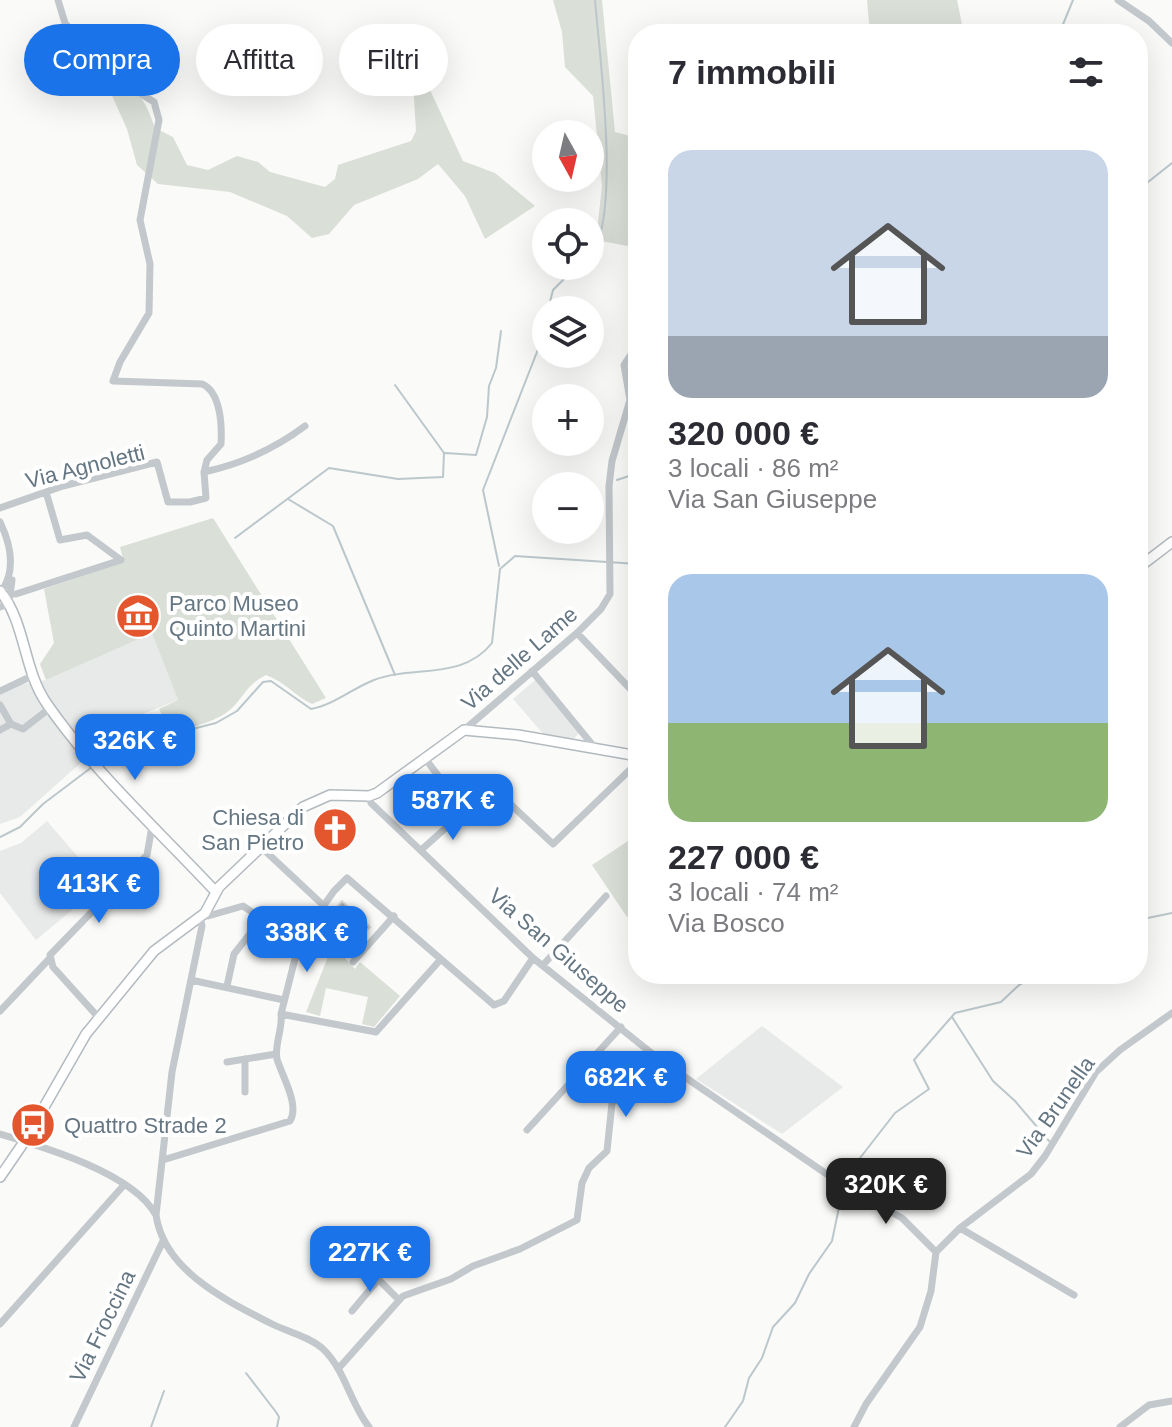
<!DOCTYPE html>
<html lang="it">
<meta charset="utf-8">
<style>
:root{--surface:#fff;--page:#f2f2f3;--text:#2b2b33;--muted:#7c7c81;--accent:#1a73e8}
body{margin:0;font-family:Arial,sans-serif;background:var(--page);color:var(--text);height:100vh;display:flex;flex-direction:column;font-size:30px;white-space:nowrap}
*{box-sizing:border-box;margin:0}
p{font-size:26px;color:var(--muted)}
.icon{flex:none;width:44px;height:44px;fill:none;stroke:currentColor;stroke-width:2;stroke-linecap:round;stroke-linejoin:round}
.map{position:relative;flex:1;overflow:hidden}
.side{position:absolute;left:628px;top:24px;width:520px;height:960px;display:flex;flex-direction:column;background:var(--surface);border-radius:32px;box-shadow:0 8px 32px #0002}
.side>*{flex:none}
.banner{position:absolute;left:24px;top:24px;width:484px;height:72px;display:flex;gap:16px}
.needle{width:52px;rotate:172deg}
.controls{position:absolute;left:532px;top:120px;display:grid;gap:16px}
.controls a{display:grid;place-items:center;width:72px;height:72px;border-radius:50%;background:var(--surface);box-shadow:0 8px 32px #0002;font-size:40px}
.price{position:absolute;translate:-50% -68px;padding:0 18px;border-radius:16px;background:var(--accent);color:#fff;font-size:26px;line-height:52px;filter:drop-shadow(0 2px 4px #0008)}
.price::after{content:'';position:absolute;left:50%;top:48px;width:24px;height:18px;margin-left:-12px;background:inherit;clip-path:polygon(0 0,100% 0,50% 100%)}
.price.on{background:#222;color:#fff}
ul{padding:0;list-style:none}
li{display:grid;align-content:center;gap:16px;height:424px;padding:0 40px}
li span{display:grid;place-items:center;height:248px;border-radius:24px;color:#555}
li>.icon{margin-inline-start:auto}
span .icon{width:144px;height:144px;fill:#fffc;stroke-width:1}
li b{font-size:34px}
h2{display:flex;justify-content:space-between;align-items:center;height:96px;padding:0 40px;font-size:34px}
.chip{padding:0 28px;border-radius:36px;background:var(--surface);box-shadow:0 8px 32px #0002;font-size:28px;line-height:72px}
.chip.on{background:var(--accent);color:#fff}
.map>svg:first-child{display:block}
</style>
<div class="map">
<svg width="1172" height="1427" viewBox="0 0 1172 1427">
<rect width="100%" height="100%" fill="#fafaf8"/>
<path fill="#e8e9e9" d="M152,632L178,700L89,735L94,751L20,817L0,824V688L46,680Z
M535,680L579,733L572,741L545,736L513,699Z
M47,821L102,885L36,940L0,893V851L21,843Z
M762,1026L843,1087L782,1134L696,1079Z"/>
<path fill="#dadfd7" d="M553,0H602L615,132L638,138V248L596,240L602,186L593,96L565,67L562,32Z
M867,0H957L964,34H870Z
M411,49L463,161L495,173L535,206L485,239L465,196L438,164L418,179L354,205L329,234L312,238L287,216L230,192L158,184L137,165L127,129L109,89L111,82C138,83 147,105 155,128L173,137L187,165L208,170L237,156L258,162L270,172L325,187L335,179L338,165L411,141L416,131Z
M213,518L326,698L312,704C295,696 284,681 266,675C250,683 246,692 235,705C220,722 191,727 171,733L159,709L178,700L152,633L46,680L40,664L54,643L44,589L124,562L120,547Z
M628,841L638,856V910L627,917L592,865Z
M327,919L354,942L343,956L355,969L360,962L400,996L374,1027L362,1024L368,997L326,988L320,1016L306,1012L332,947L310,939Z"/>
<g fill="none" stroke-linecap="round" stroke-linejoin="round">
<path stroke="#bbc7cb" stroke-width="2" d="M1059,34L1073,0
M1138,190L1172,163
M590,255C622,222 599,50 595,0
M548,310L553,290L577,266
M445,453L476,455L487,417L489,386L496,368L501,331
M617,480L638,473
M288,499L333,526L395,675
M235,538L329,468L398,479L443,477L444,453L395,385
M499,566L483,490L546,329
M95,745L106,757
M97,764L137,743L216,723L237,711L263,682L271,681L311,709C334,705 353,688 374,680C413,665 462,681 492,643L500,569L515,556L638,564
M0,837L20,827L43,804L92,767
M1138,920L1172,913
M952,1017L993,1081L1015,1101L1049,1141
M846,1182L860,1158L895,1113L929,1089L914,1060L955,1013L1001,1002L1019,985L1039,974
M246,1373L276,1412L279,1417L277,1427
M151,1427L164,1391
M725,1427L743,1401L749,1378L762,1358L773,1327L795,1303L809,1274L832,1241L843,1188"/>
</g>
<path fill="#aab3b9" stroke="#dcdcda" stroke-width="2" d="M342,817L350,827L328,844L320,834Z
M342,901L370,927L360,938L351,930L348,934L328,917Z"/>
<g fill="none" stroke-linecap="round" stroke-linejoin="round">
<g stroke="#b3babf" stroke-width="12">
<path id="secondary" d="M1138,568L1172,542
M0,591C26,623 23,670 47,704C95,773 159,831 216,892
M0,1177L24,1142L86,1034L154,951L205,913L219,887L303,807L330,795L369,796L377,793L464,730L518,735L638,756"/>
</g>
<path stroke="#c3c8cc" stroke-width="7" d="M58,0L65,23L110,74L154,102L159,120L140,220L150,264L149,313L120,362L113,381L202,384C221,392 222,426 221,444L207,460L204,472
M1118,0L1149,21L1172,43
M46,492L60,540L87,535L121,560
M0,508L63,486L157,462L168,502H190L206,498L204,472C242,464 274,449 305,426
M0,522C11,545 16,571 1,592
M16,594L121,560
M0,607L9,603L12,580
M577,633L638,697
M532,671L595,748
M0,691L32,676
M0,705L11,724L0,730
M11,724L23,729L50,708
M464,730L577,633L601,609L610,594L609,486L612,461L630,400L624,365L638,344
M424,757L465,811L507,801L553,844L638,762
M369,796L371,803L533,958L660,1060L847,1188L902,1218L936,1252
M262,848L323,905
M421,850L465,811
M204,914L208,916L243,906L264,920
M200,917L202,926L172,1072L156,1215C164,1271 227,1301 272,1324C288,1332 308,1336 322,1348C345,1369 350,1403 369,1427
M441,959L376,1032L281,1014L300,939L334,891L347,878L494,1005L504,1001L533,958
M353,962L394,916
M543,965L606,896
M191,980L284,1000
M227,986L234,954L260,921L266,920L300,939
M0,1011L50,958
M99,1018L53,967L50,955L147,855L152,826
M227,1062L276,1054
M245,1092V1059
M527,1130L621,1027
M0,1134C44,1147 133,1173 156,1215
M163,1160L290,1121C300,1105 282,1076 277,1059C274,1045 283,1029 281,1014
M960,1228L1074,1295
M364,1265L399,1300
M352,1311L378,1280
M0,1324L124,1185
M338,1369L403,1296L451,1279L473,1266L520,1249L577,1220L582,1183L589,1168L607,1151L612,1103L660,1060
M74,1427L163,1241
M854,1427L866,1404L920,1327L931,1291L936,1252L960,1228L1031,1174L1045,1156L1096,1072L1120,1050L1172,1013
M1120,1427L1149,1405L1172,1401"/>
<use href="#secondary" stroke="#fff" stroke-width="9"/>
</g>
<defs>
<g id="museum-disc" transform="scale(2.3)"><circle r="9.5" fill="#e4572e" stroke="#fff"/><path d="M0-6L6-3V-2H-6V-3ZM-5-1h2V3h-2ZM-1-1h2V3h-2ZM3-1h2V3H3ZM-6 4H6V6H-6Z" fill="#fff"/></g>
<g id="church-disc" transform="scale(2.3)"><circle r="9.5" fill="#e4572e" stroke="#fff"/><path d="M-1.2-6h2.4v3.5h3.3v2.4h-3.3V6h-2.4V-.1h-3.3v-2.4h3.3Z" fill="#fff"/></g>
<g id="bus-disc" transform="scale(2.3)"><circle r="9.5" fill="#e4572e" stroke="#fff"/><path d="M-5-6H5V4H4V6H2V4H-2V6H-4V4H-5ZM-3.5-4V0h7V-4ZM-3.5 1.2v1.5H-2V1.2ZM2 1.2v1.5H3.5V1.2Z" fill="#fff"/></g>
</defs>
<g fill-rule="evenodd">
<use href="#museum-disc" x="138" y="616"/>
<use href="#church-disc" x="335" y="830"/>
<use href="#bus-disc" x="33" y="1125"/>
</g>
<g text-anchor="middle" stroke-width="8" stroke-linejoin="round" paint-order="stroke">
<g font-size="22" fill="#657683" stroke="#fff">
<text transform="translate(85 466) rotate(-14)" y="8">Via Agnoletti</text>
<text transform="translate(519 658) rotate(-41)" y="8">Via delle Lame</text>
<text transform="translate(559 950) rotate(41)" y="8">Via San Giuseppe</text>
<text transform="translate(1055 1107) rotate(-55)" y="8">Via Brunella</text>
<text transform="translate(102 1326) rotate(-64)" y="8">Via Froccina</text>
</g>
<g font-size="22" fill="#657683" stroke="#fff" text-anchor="start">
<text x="169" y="611">Parco Museo<tspan x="169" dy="25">Quinto Martini</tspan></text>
<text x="304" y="825" text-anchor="end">Chiesa di<tspan x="304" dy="25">San Pietro</tspan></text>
<text x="64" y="1133">Quattro Strade 2</text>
</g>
</g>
</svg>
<div class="controls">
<a><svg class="needle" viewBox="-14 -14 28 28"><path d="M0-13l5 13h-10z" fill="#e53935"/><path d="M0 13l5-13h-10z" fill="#7c7c81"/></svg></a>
<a><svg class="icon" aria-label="locate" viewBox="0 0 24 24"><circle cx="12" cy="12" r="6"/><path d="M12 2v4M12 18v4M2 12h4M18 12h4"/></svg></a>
<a><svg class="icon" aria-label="layers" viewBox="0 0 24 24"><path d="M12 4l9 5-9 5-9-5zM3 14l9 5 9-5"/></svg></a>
<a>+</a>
<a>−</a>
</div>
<b class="price" style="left:135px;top:782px">326K €</b>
<b class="price" style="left:453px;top:842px">587K €</b>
<b class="price" style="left:99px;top:925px">413K €</b>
<b class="price" style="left:307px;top:974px">338K €</b>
<b class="price" style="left:626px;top:1119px">682K €</b>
<b class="price on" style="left:886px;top:1226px">320K €</b>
<b class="price" style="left:370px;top:1294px">227K €</b>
<div class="banner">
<a class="chip on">Compra</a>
<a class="chip">Affitta</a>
<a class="chip">Filtri</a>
</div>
<section class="side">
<h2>7 immobili<svg class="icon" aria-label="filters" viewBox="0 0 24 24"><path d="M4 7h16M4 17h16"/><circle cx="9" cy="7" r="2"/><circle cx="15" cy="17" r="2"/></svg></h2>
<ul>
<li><span style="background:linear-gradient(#c9d6e8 75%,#9aa5b1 0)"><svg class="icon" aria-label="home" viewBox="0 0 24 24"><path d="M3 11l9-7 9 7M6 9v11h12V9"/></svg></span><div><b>320 000 €</b><p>3 locali · 86 m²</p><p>Via San Giuseppe</p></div></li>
<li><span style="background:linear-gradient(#a9c7e8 60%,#8fb573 0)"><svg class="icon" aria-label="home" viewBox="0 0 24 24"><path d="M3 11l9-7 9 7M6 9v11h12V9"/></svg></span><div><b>227 000 €</b><p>3 locali · 74 m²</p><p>Via Bosco</p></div></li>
</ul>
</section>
</div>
